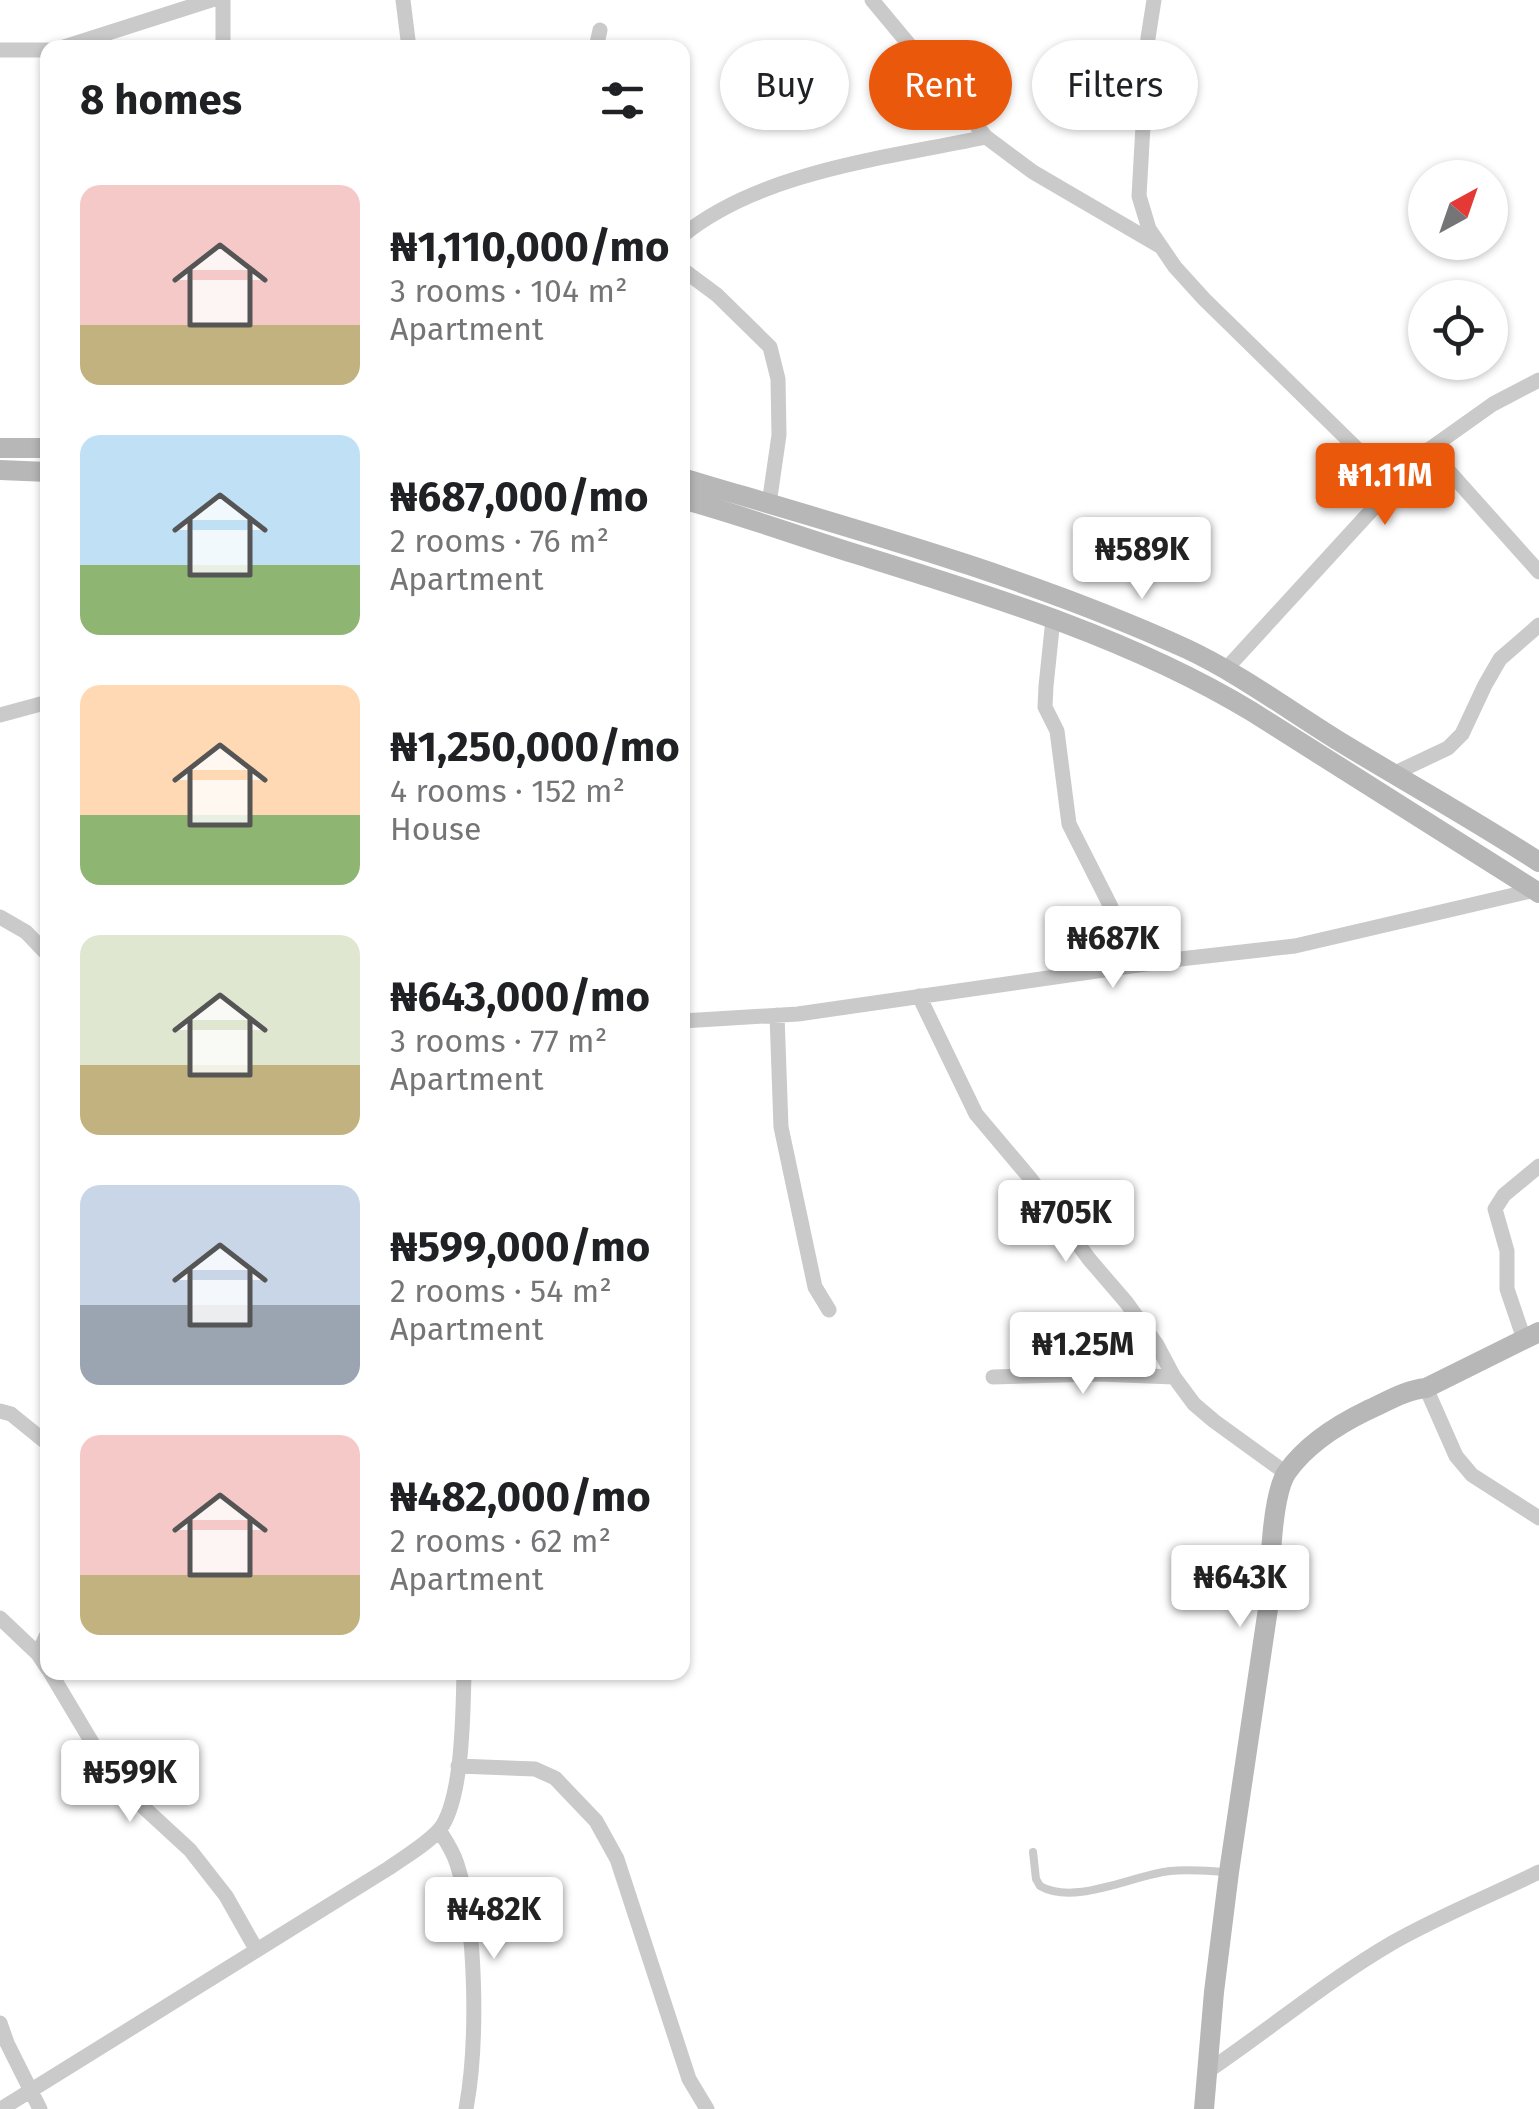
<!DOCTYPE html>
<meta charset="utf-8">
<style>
:root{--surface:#fff;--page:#f6f6f6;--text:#202124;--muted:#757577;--accent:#ea580c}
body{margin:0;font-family:"Fira Sans",sans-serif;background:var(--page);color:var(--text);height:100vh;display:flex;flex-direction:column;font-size:38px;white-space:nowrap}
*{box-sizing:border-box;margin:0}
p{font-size:32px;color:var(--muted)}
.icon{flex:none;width:55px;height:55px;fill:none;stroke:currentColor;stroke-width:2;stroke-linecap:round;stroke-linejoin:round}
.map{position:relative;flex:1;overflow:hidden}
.drawer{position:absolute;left:40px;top:40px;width:650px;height:1640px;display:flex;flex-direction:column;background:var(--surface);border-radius:20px;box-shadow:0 2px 8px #0004}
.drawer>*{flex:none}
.top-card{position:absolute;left:720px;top:40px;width:668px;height:90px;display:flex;gap:20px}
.needle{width:65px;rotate:40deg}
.tools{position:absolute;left:1408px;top:160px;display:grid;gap:20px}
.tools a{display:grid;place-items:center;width:100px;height:100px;border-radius:50%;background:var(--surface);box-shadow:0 2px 8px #0004;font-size:50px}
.price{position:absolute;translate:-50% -85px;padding:0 22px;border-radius:10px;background:#fff;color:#222;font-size:32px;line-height:65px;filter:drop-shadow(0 2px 5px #0008)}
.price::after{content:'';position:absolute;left:50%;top:60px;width:30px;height:22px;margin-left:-15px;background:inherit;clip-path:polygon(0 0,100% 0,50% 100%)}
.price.on{background:var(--accent);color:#fff}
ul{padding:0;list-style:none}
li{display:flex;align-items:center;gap:30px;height:250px;padding:0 40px}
li span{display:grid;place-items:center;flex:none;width:280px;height:200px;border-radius:20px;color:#555}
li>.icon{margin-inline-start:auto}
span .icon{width:120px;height:120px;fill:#fffc;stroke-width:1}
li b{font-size:42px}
h2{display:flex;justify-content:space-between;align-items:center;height:120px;padding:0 40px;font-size:42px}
.tag{padding:0 35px;border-radius:45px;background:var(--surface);box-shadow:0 2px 8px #0004;font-size:35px;line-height:90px}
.tag.on{background:var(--accent);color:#fff}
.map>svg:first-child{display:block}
</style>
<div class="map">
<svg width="1539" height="2109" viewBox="0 0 1539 2109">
<rect width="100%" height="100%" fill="#fff"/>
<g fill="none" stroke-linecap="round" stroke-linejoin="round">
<path stroke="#cacaca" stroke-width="8" d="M1033,1852L1036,1879L1040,1886C1075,1906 1133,1875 1170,1871C1188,1869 1207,1871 1225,1872"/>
<path stroke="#cacaca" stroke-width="15" d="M223,0V48
M403,0L409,48
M872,0L986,137L1033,172L1158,245
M1154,0L1148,38L1139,196L1149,229L1175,267L1204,299L1395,486
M61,48L211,0
M596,48L600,30
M0,50H48
M682,236C761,171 888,158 986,137
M682,269L717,295L770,347L778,379L779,435L769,504
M1429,449L1539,572
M1053,619L1046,686L1045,707L1057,731L1069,824L1111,907L1115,968
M1226,669L1424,453L1493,404L1539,380
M0,715L48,702
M1393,774L1448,748L1462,734L1485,685L1500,659L1539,625
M0,917L26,932L48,955
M919,996L976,1114L1030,1178L1089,1259L1126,1302L1157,1345L1174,1377L1194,1404L1214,1421L1286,1473
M777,1015L781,1127L815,1287L829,1310
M682,1021L798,1014L1180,959L1295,946L1535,890
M1524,1339L1507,1289V1251L1495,1209L1504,1195L1539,1166
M993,1377L1098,1374L1174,1377
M1426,1388L1456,1456L1472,1475L1539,1518
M0,1411L11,1414L48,1444
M0,1618L38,1654L48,1669
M38,1654L48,1632
M50,1672L115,1781L190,1850L226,1896L256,1949
M458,1766L535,1769L555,1778L596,1821L617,1859L689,2079L707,2109
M439,1830C446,1841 453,1851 457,1864C477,1926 478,2044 466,2109
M0,2023L7,2043L40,2109
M1208,2071C1270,2029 1327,1981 1392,1943C1439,1916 1490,1896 1539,1872
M1,2109L389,1868C406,1856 427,1844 440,1829C463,1799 463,1711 464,1672"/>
<path stroke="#b7b7b7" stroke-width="20" d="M0,448H48
M0,470L48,472
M682,478C851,528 1027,576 1187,649C1240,674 1287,709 1337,740C1404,781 1473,819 1539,862
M682,499C741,515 798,536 856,554C991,596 1130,638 1251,711L1539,893
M1204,2109L1214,1992L1229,1872L1269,1602C1270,1572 1271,1496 1287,1472C1306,1445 1339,1424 1368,1410C1386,1402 1405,1390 1426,1388L1539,1332"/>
</g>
</svg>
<div class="tools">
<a><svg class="needle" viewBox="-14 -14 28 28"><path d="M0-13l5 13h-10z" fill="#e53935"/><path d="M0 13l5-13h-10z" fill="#757577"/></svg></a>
<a><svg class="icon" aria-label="locate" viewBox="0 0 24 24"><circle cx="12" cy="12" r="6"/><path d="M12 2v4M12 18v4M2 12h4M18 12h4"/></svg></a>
</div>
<b class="price on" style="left:1385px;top:528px">₦1.11M</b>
<b class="price" style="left:1142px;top:602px">₦589K</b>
<b class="price" style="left:1113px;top:991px">₦687K</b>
<b class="price" style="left:1066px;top:1265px">₦705K</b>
<b class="price" style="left:1083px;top:1397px">₦1.25M</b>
<b class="price" style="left:1240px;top:1630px">₦643K</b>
<b class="price" style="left:130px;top:1825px">₦599K</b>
<b class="price" style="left:494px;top:1962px">₦482K</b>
<div class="top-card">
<a class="tag">Buy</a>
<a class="tag on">Rent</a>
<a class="tag">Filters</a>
</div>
<section class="drawer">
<h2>8 homes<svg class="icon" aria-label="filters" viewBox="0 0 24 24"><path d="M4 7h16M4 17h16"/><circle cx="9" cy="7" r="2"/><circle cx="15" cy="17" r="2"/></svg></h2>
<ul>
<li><span style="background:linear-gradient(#f6c9c9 70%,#c2b280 0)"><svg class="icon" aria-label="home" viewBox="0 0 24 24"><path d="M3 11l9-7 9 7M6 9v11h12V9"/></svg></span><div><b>₦1,110,000/mo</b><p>3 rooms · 104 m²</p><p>Apartment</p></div></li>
<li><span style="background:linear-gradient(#bfe0f5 65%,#8fb573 0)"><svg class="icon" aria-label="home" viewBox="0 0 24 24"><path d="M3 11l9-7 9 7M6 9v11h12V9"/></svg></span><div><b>₦687,000/mo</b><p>2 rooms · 76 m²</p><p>Apartment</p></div></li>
<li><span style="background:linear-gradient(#ffd9b3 65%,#8fb573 0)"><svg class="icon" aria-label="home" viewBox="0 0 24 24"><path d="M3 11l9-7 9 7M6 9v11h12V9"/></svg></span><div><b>₦1,250,000/mo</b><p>4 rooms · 152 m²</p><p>House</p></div></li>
<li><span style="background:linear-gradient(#dfe7d0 65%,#c2b280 0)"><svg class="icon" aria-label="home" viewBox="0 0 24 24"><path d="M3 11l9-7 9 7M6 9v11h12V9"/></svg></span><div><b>₦643,000/mo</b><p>3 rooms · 77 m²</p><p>Apartment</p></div></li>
<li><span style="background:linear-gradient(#c9d6e8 60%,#9aa5b1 0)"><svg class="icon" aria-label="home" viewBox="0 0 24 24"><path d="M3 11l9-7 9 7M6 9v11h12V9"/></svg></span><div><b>₦599,000/mo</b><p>2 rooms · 54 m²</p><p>Apartment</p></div></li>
<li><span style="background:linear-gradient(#f6c9c9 70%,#c2b280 0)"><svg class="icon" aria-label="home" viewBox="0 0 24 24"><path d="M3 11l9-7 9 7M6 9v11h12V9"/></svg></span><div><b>₦482,000/mo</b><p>2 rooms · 62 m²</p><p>Apartment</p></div></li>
</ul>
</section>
</div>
